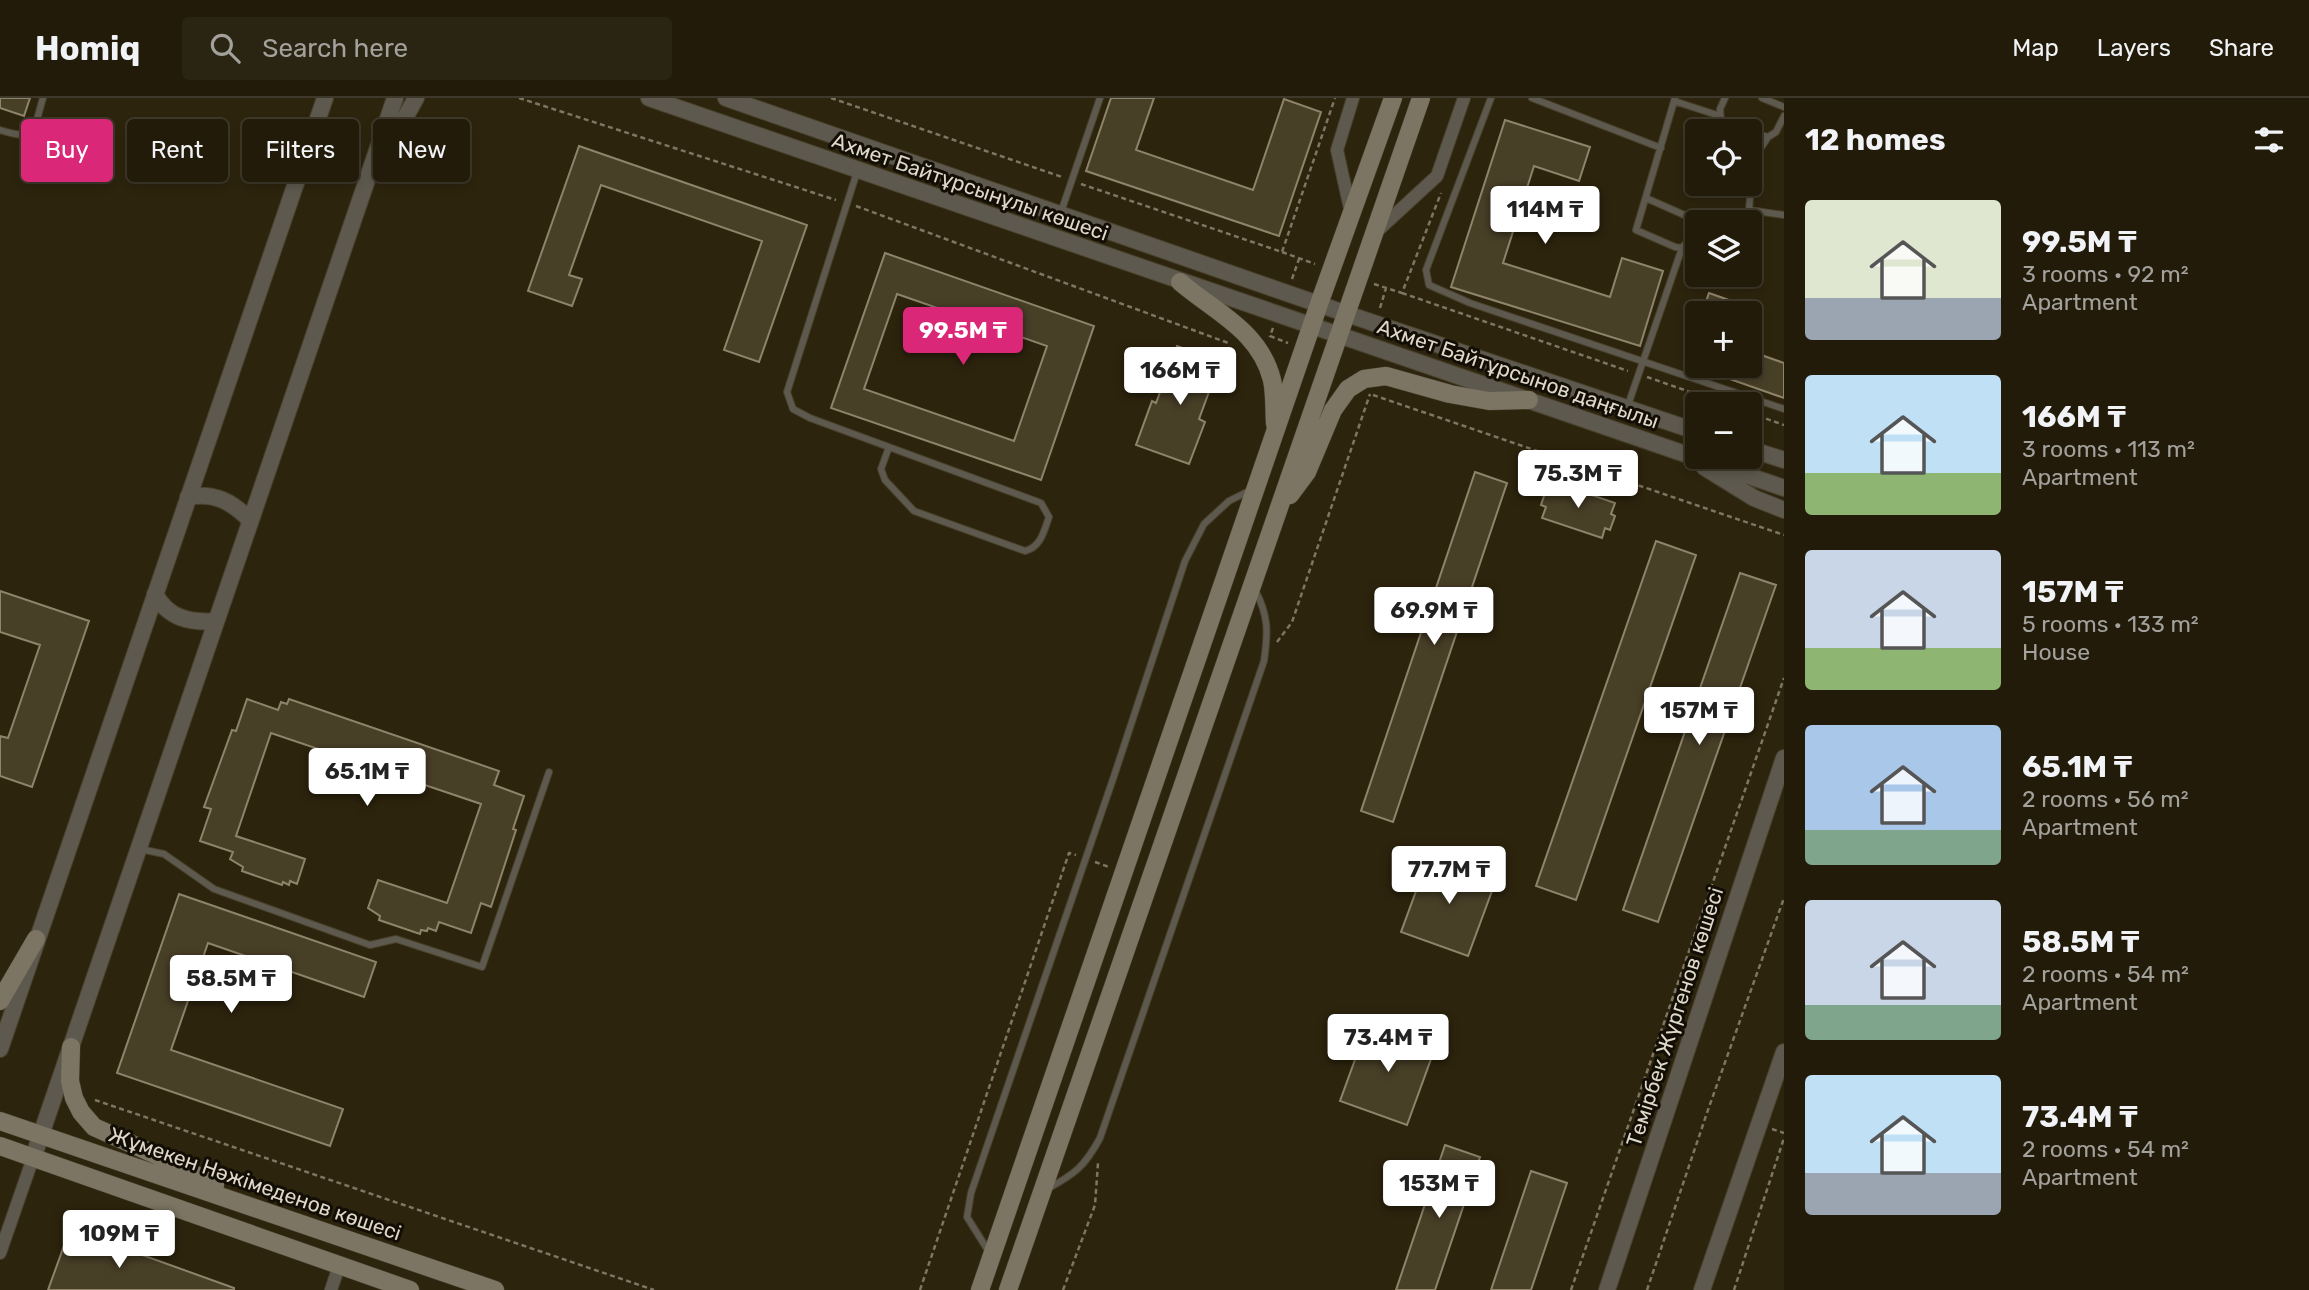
<!DOCTYPE html>
<meta charset="utf-8">
<style>
:root{--surface:#221b0a;--page:#2a2413;--text:#f1f3f6;--muted:#a2a19c;--line:#3f392b;--accent:#db2777}
body{margin:0;font-family:Rubik,sans-serif;background:var(--page);color:var(--text);height:100vh;display:flex;flex-direction:column;font-size:26px;white-space:nowrap}
*{box-sizing:border-box;margin:0}
p{font-size:23px;color:var(--muted)}
.icon{flex:none;width:38px;height:38px;fill:none;stroke:currentColor;stroke-width:2;stroke-linecap:round;stroke-linejoin:round}
.map{position:relative;flex:1;overflow:hidden}
.panel{display:flex;flex-direction:column;background:var(--surface);width:525px}
.panel>*{flex:none}
.top-card{position:absolute;left:21px;top:21px;width:665px;height:63px;display:flex;gap:14px}
.buttons{position:absolute;left:1685px;top:21px;display:grid;gap:14px}
.buttons a{display:grid;place-items:center;width:77px;height:77px;border-radius:7px;background:var(--surface);box-shadow:0 4px 10px #0003,0 0 0 2px var(--line);font-size:35px}
.price{position:absolute;translate:-50% -60px;padding:0 16px;border-radius:7px;background:#fff;color:#222;font-size:23px;line-height:46px;filter:drop-shadow(0 2px 4px #0008)}
.price::after{content:'';position:absolute;left:50%;top:42px;width:21px;height:16px;margin-left:-10px;background:inherit;clip-path:polygon(0 0,100% 0,50% 100%)}
.price.selected{background:var(--accent);color:#fff}
ul{padding:0;list-style:none}
li{display:flex;align-items:center;gap:21px;height:175px;padding:0 21px}
li span{display:grid;place-items:center;flex:none;width:196px;height:140px;border-radius:7px;color:#555}
li>.icon{margin-inline-start:auto}
span .icon{width:84px;height:84px;fill:#fffc;stroke-width:1}
li b{font-size:30px}
h2{display:flex;justify-content:space-between;align-items:center;height:84px;padding:0 21px;font-size:30px}
.pill{padding:0 24px;border-radius:7px;background:var(--surface);box-shadow:0 4px 10px #0003,0 0 0 2px var(--line);font-size:24px;line-height:63px}
.pill.selected{background:var(--accent);color:#fff}
header{display:flex;align-items:center;gap:42px;box-sizing:border-box;height:98px;padding:0 35px;background:var(--surface);border-bottom:2px solid var(--line)}
header strong{font-size:33px}
nav{display:flex;gap:38px;margin-inline-start:auto;font-size:24px}
.search{width:490px;height:63px;background:var(--page);display:flex;align-items:center;gap:18px;box-sizing:border-box;padding:0 24px;border-radius:7px;color:var(--muted);font-size:26px}
main{display:flex;flex:1;min-height:0}
.map>svg:first-child{display:block}
</style>
<header>
<strong>Homiq</strong>
<div class="search"><svg class="icon" aria-label="search" viewBox="0 0 24 24"><circle cx="10" cy="10" r="6"/><path d="M15 15l6 6"/></svg>Search here</div>
<nav><a>Map</a><a>Layers</a><a>Share</a></nav>
</header>
<main>
<div class="map">
<svg width="1784" height="1192" viewBox="0 0 1784 1192">
<rect width="100%" height="100%" fill="#2d240d"/>
<path fill="#483f27" stroke="#8e846a" stroke-width="2" fill-rule="evenodd" d="M0,0H30L24,18L0,10Z
M1111,0H1154L1136,52L1253,92L1284,1L1321,14L1279,138L1086,73Z
M1505,22L1590,49L1579,83L1534,68L1503,165L1610,199L1622,160L1663,173L1640,248L1451,189Z
M579,48L807,127L759,264L724,252L762,143L601,87L569,177L582,181L572,208L528,193Z
M885,155L1094,228L1041,382L831,310ZM897,196L1047,248L1014,343L864,291Z
M1709,195L1760,213V215H1702Z
M1696,232H1698V268H1750V253L1784,265V300L1684,265Z
M1177,248L1220,264L1199,321L1205,324L1189,366L1136,347L1152,303L1156,305Z
M1475,374L1507,385L1393,724L1361,713Z
M1554,384L1615,405L1611,416L1615,418L1610,432L1605,430L1602,440L1542,420L1546,409L1541,407L1546,392L1551,394Z
M1656,443L1696,457L1576,802L1536,788Z
M1740,475L1776,487L1658,824L1623,812Z
M0,493L89,523L32,689L0,678V638L8,640L40,547L0,534Z
M247,601L278,612L281,604L287,606L289,601L499,673L494,687L524,698L513,731L516,732L491,809L481,805L471,835L439,824L436,833L428,830L427,833L421,832L420,836L379,822L380,818L368,810L378,782L447,805L481,706L271,635L236,738L305,761L297,786L290,783L289,787L283,784L282,787L242,773L243,769L230,761L233,754L200,743L211,711L204,709L232,632L236,633Z
M1429,758L1496,782L1468,858L1401,834Z
M179,796L376,864L364,899L208,845L171,952L343,1011L330,1048L117,975Z
M1368,926L1435,950L1407,1027L1340,1003Z
M1445,1047L1480,1059L1435,1192H1396Z
M1531,1073L1567,1085L1531,1192H1491Z
M70,1131L234,1190V1192H48Z"/>
<g fill="none" stroke-linecap="round" stroke-linejoin="round">
<g stroke="#49412b" stroke-width="8">
<path id="service" d="M1491,0L1426,172L1429,187L1470,205L1784,311
M1532,0L1661,50
M1675,0L1636,132L1675,149L1682,150L1698,130
M1725,0L1720,11L1721,23L1749,33
M1762,0L1784,9
M1674,3L1720,18
M0,32C38,44 33,32 43,0
M1750,34L1768,39L1776,34L1784,18
M857,74L787,294L793,311L810,320L1041,405L1049,419C1044,433 1041,449 1025,453L914,413L885,382L881,371L889,349
M1646,100L1700,124
M1749,112L1753,62L1768,39
M1061,114L1100,0
M1723,124L1749,112L1784,117
M1627,310L1682,150
M140,751L164,756L214,791L370,847L396,841L482,869L549,674
M1047,1091C1075,1076 1085,1068 1100,1040L1264,563C1268,535 1269,518 1255,492
M989,1154L967,1119L971,1095L1114,678L1185,463L1204,426L1229,403L1251,392"/>
</g>
<g stroke="#49412b" stroke-width="14">
<path id="minor" d="M1351,115L1337,52L1353,0
M1375,135L1437,78L1464,0
M0,1155L33,1060
M331,1192L339,1168"/>
</g>
<g stroke="#49412b" stroke-width="18">
<path id="tertiary" d="M649,0L1784,390
M726,0L1347,216L1698,334
M378,60L395,38L416,0
M1750,351L1784,362
M1704,369L1754,400L1784,412
M188,399C215,394 232,404 250,422
M155,496C168,520 189,525 216,523
M0,951L325,0
M33,1060L395,0
M1607,1192L1784,660
M1702,1192L1784,954"/>
</g>
<g stroke="#49412b" stroke-width="19">
<path id="secondary" d="M1180,184C1215,214 1260,233 1272,282C1275,296 1274,312 1275,326
M1290,397L1307,374L1333,312L1348,291L1364,281L1386,278L1450,296L1489,303L1529,302
M0,903L36,841
M71,949L70,983L74,1000L81,1014L94,1029L165,1061L215,1087
M0,1023L495,1192
M0,1048L410,1192
M980,1192L1319,206L1393,0
M1008,1192L1421,0"/>
</g>
<path stroke="#7e7663" stroke-width="2.5" stroke-dasharray="5 3.5" stroke-linecap="butt" d="M519,0L836,102
M831,0L1062,79
M1081,86L1282,154L1335,0
M856,108L1231,246
M1282,154L1315,166
M1292,181L1299,161
M1374,186L1402,195L1441,95
M1402,195L1628,273
M1380,210L1386,190
M1273,230L1270,238L1288,245
M1647,279L1725,306
M1373,297L1784,437
M1750,315L1784,327
M1277,544L1292,524L1370,296
M1095,764L1109,769
M1642,985L1659,990
M95,1002L654,1192
M1772,1031L1784,1035
M920,1192L1069,755L1076,757
M1063,1192L1095,1107L1098,1065
M1571,1192L1784,580
M1647,1192L1709,1009L1784,800
M1734,1192L1784,1040"/>
<use href="#service" stroke="#5d594e" stroke-width="6"/>
<use href="#minor" stroke="#5d594e" stroke-width="12"/>
<use href="#tertiary" stroke="#5d594e" stroke-width="16"/>
<use href="#secondary" stroke="#7c7564" stroke-width="18"/>
</g>
<g text-anchor="middle" stroke-width="6" stroke-linejoin="round" paint-order="stroke">
<g font-size="21" fill="#ddd8ca" stroke="#120e05">
<text transform="translate(970 89) rotate(19)" y="7">Ахмет Байтұрсынұлы көшесі</text>
<text transform="translate(1518 276) rotate(19)" y="7">Ахмет Байтұрсынов даңғылы</text>
<text transform="translate(1675 919) rotate(-72)" y="7">Темірбек Жүргенов көшесі</text>
<text transform="translate(255 1086) rotate(19)" y="7">Жұмекен Нәжімеденов көшесі</text>
</g>
</g>
</svg>
<div class="buttons">
<a><svg class="icon" aria-label="locate" viewBox="0 0 24 24"><circle cx="12" cy="12" r="6"/><path d="M12 2v4M12 18v4M2 12h4M18 12h4"/></svg></a>
<a><svg class="icon" aria-label="layers" viewBox="0 0 24 24"><path d="M12 4l9 5-9 5-9-5zM3 14l9 5 9-5"/></svg></a>
<a>+</a>
<a>−</a>
</div>
<b class="price" style="left:1545px;top:148px">114M ₸</b>
<b class="price selected" style="left:963px;top:269px">99.5M ₸</b>
<b class="price" style="left:1180px;top:309px">166M ₸</b>
<b class="price" style="left:1578px;top:412px">75.3M ₸</b>
<b class="price" style="left:1434px;top:549px">69.9M ₸</b>
<b class="price" style="left:1699px;top:649px">157M ₸</b>
<b class="price" style="left:367px;top:710px">65.1M ₸</b>
<b class="price" style="left:1449px;top:808px">77.7M ₸</b>
<b class="price" style="left:231px;top:917px">58.5M ₸</b>
<b class="price" style="left:1388px;top:976px">73.4M ₸</b>
<b class="price" style="left:1439px;top:1122px">153M ₸</b>
<b class="price" style="left:119px;top:1172px">109M ₸</b>
<div class="top-card">
<a class="pill selected">Buy</a>
<a class="pill">Rent</a>
<a class="pill">Filters</a>
<a class="pill">New</a>
</div>
</div>
<section class="panel">
<h2>12 homes<svg class="icon" aria-label="filters" viewBox="0 0 24 24"><path d="M4 7h16M4 17h16"/><circle cx="9" cy="7" r="2"/><circle cx="15" cy="17" r="2"/></svg></h2>
<ul>
<li><span style="background:linear-gradient(#dfe7d0 70%,#9aa5b1 0)"><svg class="icon" aria-label="home" viewBox="0 0 24 24"><path d="M3 11l9-7 9 7M6 9v11h12V9"/></svg></span><div><b>99.5M ₸</b><p>3 rooms · 92 m²</p><p>Apartment</p></div></li>
<li><span style="background:linear-gradient(#bfe0f5 70%,#8fb573 0)"><svg class="icon" aria-label="home" viewBox="0 0 24 24"><path d="M3 11l9-7 9 7M6 9v11h12V9"/></svg></span><div><b>166M ₸</b><p>3 rooms · 113 m²</p><p>Apartment</p></div></li>
<li><span style="background:linear-gradient(#c9d6e8 70%,#8fb573 0)"><svg class="icon" aria-label="home" viewBox="0 0 24 24"><path d="M3 11l9-7 9 7M6 9v11h12V9"/></svg></span><div><b>157M ₸</b><p>5 rooms · 133 m²</p><p>House</p></div></li>
<li><span style="background:linear-gradient(#a9c7e8 75%,#7fa58c 0)"><svg class="icon" aria-label="home" viewBox="0 0 24 24"><path d="M3 11l9-7 9 7M6 9v11h12V9"/></svg></span><div><b>65.1M ₸</b><p>2 rooms · 56 m²</p><p>Apartment</p></div></li>
<li><span style="background:linear-gradient(#c9d6e8 75%,#7fa58c 0)"><svg class="icon" aria-label="home" viewBox="0 0 24 24"><path d="M3 11l9-7 9 7M6 9v11h12V9"/></svg></span><div><b>58.5M ₸</b><p>2 rooms · 54 m²</p><p>Apartment</p></div></li>
<li><span style="background:linear-gradient(#bfe0f5 70%,#9aa5b1 0)"><svg class="icon" aria-label="home" viewBox="0 0 24 24"><path d="M3 11l9-7 9 7M6 9v11h12V9"/></svg></span><div><b>73.4M ₸</b><p>2 rooms · 54 m²</p><p>Apartment</p></div></li>
</ul>
</section>
</main>
